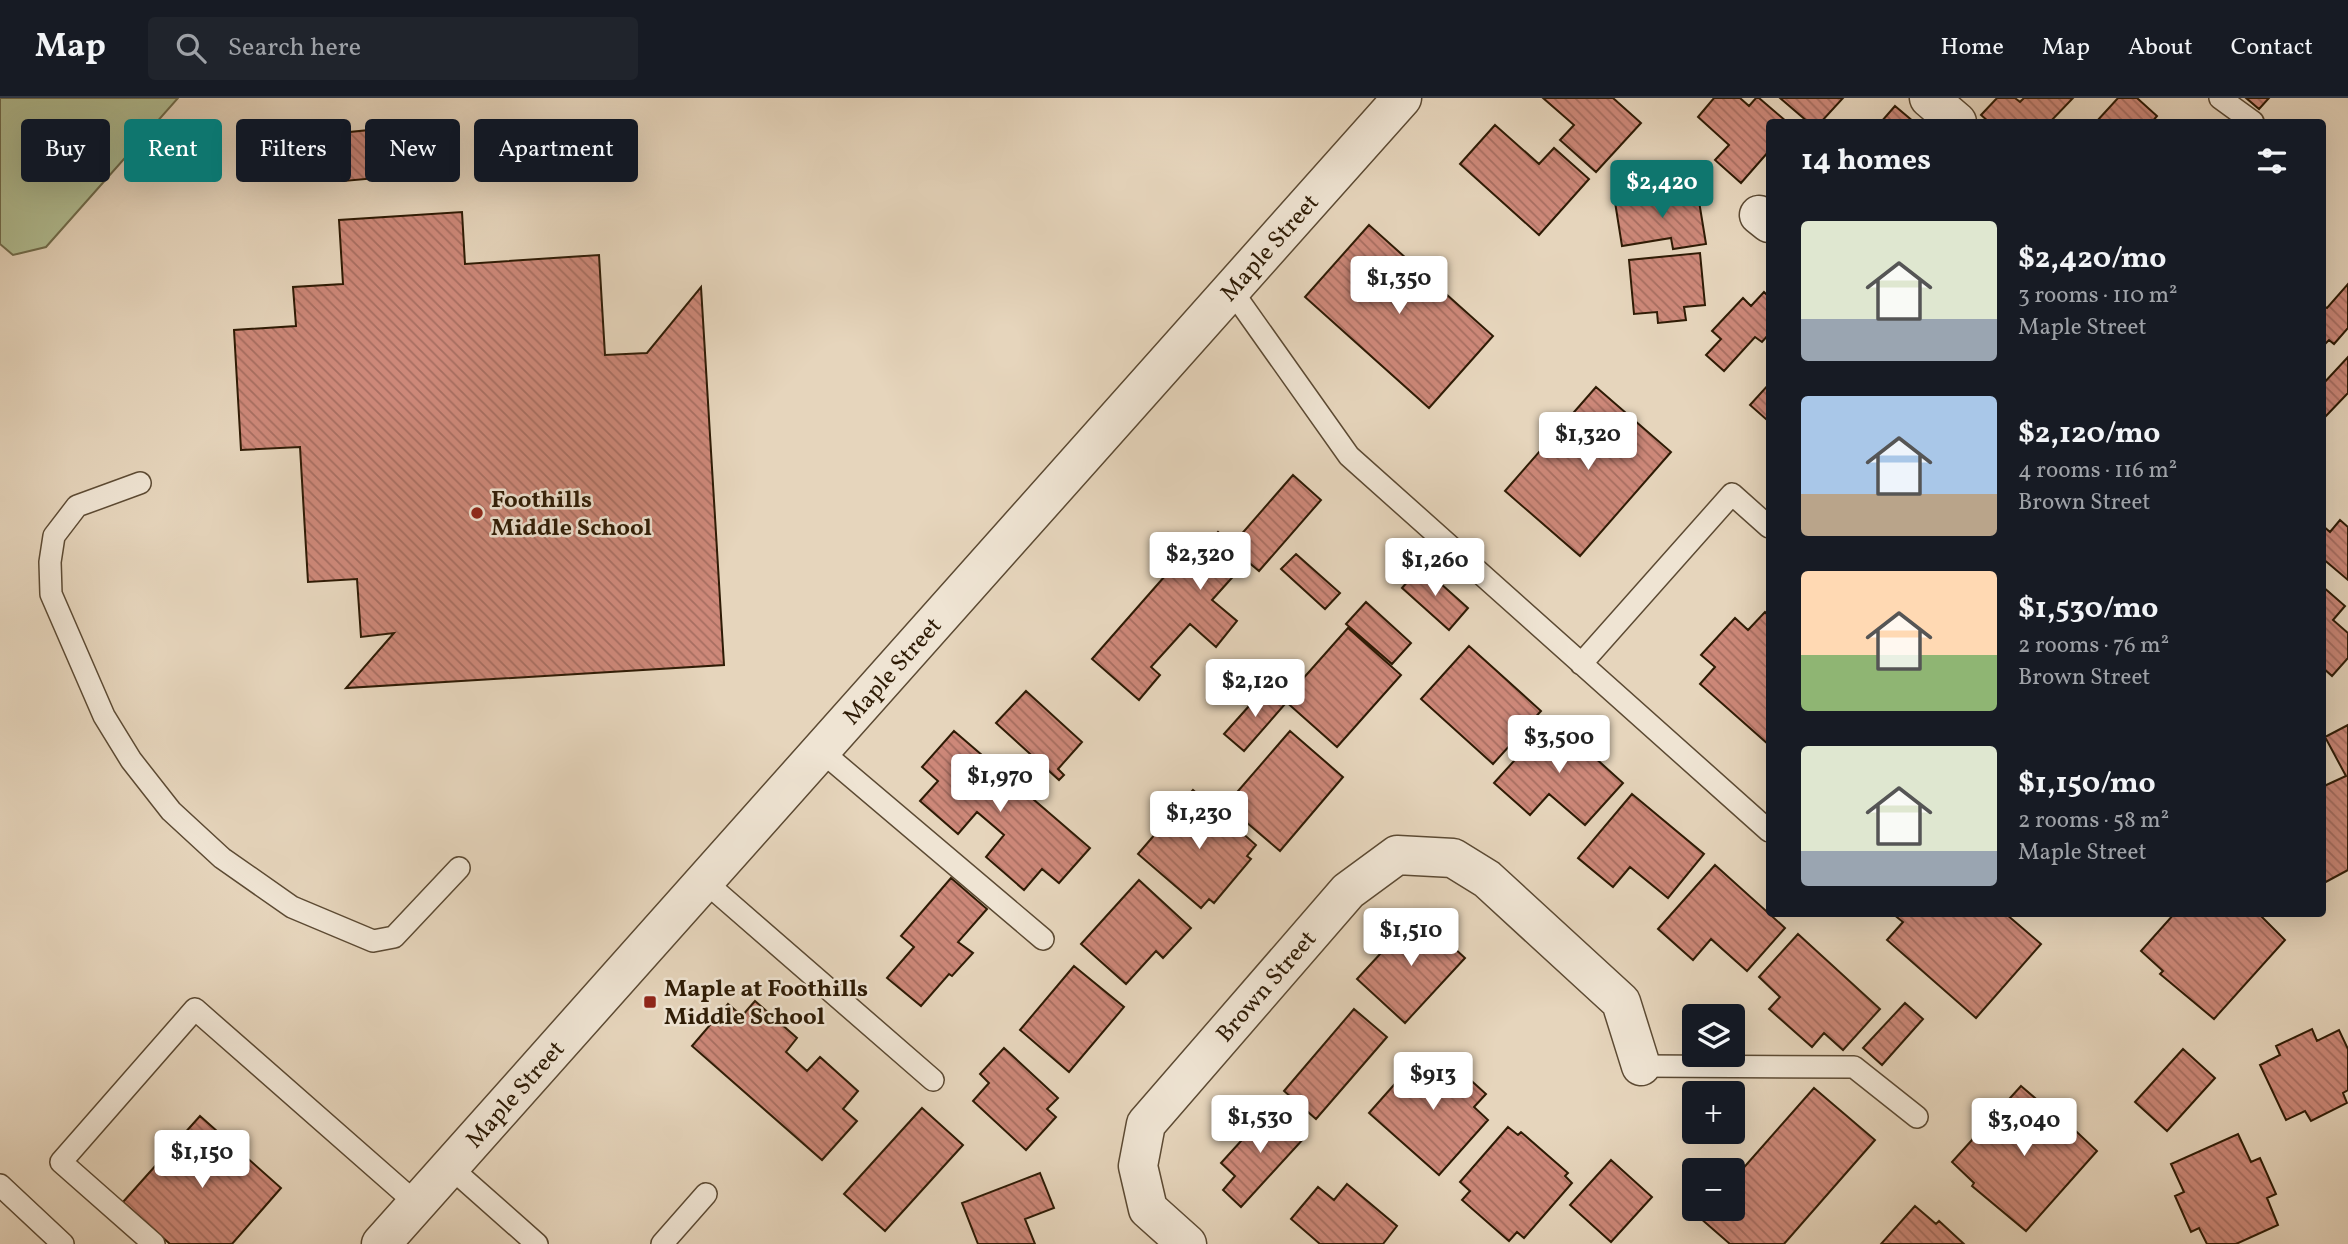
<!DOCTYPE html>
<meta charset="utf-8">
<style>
:root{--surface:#171b24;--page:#20242c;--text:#f1f3f6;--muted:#9ea1a6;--line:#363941;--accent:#0f766e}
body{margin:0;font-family:Vollkorn,serif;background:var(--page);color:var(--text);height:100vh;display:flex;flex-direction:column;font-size:26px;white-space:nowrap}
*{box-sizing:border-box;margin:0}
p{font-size:23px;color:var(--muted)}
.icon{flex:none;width:38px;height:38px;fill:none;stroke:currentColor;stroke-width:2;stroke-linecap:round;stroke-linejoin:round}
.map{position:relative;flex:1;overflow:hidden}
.panel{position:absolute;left:1766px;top:21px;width:560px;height:798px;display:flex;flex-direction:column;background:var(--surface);border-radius:7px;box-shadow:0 7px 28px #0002}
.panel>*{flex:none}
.hud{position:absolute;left:21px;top:21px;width:665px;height:63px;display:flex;gap:14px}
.fabs{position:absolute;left:1682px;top:906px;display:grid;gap:14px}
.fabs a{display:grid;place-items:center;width:63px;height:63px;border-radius:7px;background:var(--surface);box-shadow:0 7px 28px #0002;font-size:35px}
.price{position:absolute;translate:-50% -60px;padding:0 16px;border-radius:7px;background:#fff;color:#222;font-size:23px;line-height:46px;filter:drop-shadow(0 2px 4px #0008)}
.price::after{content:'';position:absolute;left:50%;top:42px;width:21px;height:16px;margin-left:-10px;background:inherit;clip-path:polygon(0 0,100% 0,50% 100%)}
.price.on{background:var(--accent);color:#fff}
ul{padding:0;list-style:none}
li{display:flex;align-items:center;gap:21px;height:175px;padding:0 35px}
li span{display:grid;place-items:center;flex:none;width:196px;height:140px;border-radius:7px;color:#555}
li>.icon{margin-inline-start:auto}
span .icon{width:84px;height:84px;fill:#fffc;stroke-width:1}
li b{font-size:30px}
h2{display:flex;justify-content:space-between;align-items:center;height:84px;padding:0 35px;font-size:30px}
.pill{padding:0 24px;border-radius:7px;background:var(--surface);box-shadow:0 7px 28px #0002;font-size:24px;line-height:63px}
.pill.on{background:var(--accent);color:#fff}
header{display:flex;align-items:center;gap:42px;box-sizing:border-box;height:98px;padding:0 35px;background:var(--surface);border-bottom:2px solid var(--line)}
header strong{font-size:33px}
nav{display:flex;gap:38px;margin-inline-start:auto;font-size:24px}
.search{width:490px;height:63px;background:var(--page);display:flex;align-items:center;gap:18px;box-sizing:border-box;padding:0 24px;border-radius:7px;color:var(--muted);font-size:26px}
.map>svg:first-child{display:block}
</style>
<header>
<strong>Map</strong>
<div class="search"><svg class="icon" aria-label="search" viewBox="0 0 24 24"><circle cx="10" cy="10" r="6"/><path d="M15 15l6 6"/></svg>Search here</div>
<nav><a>Home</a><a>Map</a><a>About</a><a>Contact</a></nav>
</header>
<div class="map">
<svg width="2348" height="1146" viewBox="0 0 2348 1146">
<defs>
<pattern id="building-back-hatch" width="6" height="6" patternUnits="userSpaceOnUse" patternTransform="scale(1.75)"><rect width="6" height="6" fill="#cd8879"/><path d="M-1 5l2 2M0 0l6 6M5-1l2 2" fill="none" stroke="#a76e61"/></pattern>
</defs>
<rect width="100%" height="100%" fill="#e6d5bc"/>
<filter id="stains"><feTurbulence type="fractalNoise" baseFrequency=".00286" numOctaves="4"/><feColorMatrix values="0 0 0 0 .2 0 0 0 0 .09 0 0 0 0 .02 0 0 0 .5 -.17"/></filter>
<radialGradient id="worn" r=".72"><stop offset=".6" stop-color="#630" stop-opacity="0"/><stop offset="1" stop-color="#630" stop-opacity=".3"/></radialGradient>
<path fill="#b1be93" stroke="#706c4c" stroke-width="2" d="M0,0H178L46,149L13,157L0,146Z"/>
<path fill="url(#building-back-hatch)" stroke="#2e1b05" stroke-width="2" d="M1543,0H1613L1641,25L1596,74L1560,42L1574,27Z
M1714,0H1740L1749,8L1756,0H1759L1787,24H1769V53L1741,85L1715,62L1729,47L1698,19Z
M1780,0H1843L1821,24H1808Z
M1997,0H2015L2020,4L2024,0H2073L2050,24H1989L1981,17Z
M2118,0H2137L2157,18L2152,24H2096Z
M2246,0H2269L2259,11Z
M1895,8L1914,24H1881Z
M448,24L453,73L344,83L340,35Z
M1495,27L1539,66L1554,50L1589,81L1539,137L1460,66Z
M1697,91L1706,146L1673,151L1671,140L1622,148L1615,104Z
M462,114L465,166L599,157L605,257L647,255L701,189L724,567L346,590L394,535L361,539L357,481L308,484L300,349L241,352L234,232L296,228L293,189L343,186L339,122Z
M1369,127L1493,238L1429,310L1305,199Z
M1700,155L1705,207L1684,209L1686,222L1658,225L1657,214L1634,216L1629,162Z
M2348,186V230L2334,246L2329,242L2322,249V207L2327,210Z
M1764,194L1769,199V236L1762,244L1755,239L1724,273L1706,257L1721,241L1712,233L1743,200L1751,208Z
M2348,259V295L2325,319L2322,316V287Z
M1769,286V320L1767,322L1750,307Z
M1596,289L1671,354L1580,458L1505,393Z
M1293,377L1321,402L1259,473L1247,463L1212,502L1237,523L1216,549L1190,526L1151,569L1160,577L1139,602L1092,561L1172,470L1180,477L1218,434L1232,447Z
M2340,422L2348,429V482L2322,460V427L2330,434Z
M1296,456L1340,495L1325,511L1281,471Z
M1421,468L1468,510L1449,532L1402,490Z
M2322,488L2345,508L2333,522L2348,535V560L2332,578L2322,569Z
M1366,504L1411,545L1392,566L1346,526Z
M1765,514L1769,518V647L1700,586L1715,569L1701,557L1735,520L1748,532Z
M1348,530L1401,577L1337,649L1284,602Z
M1469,548L1541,613L1493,666L1421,601Z
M1266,589L1285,606L1244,653L1224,636Z
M1026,593L1082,644L1058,671L1064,677L1059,682L996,625Z
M1552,621L1623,685L1585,727L1549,696L1530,717L1494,685Z
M2348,627V772L2322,786V689L2346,678L2325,639Z
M954,633L1090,750L1059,785L1042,771L1024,792L986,759L1004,737L977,714L958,736L920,703L938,683L922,669Z
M1290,633L1343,679L1280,753L1226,707Z
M1193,692L1256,747L1247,758L1251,761L1214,805L1209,801L1201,810L1138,756Z
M1632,696L1704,756L1668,800L1630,769L1613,789L1578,760Z
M1715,767L1785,830L1747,873L1711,841L1693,862L1658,831Z
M951,780L987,811L958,844L973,855L952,878L949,876L921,908L887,880L914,849L901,838Z
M1139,782L1191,830L1163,860L1156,853L1126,886L1081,846Z
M1417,816L1465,860L1405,925L1357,881Z
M1893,816H2006L2041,846L1976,920L1887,842L1903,824Z
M2174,816H2259L2285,842L2214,921L2160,876L2163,873L2141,853Z
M1798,836L1880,911L1843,952L1824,935L1812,949L1769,911L1780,899L1759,879Z
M1074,868L1124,909L1069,974L1020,932Z
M755,903L797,940L786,954L807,973L820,959L858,993L843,1011L857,1023L822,1062L692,948L728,906L742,918Z
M1905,905L1923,921L1882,967L1863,950Z
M1354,911L1387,939L1316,1021L1284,993Z
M2312,931L2317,943L2339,932L2348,951V992L2343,995L2347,1005L2311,1023L2305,1013L2286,1022L2260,967L2280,957L2276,948Z
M1004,950L1058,1000L1047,1011L1056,1019L1026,1052L973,1003L989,985L980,976Z
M2183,951L2215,980L2167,1033L2135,1004Z
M1444,958L1486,996L1474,1009L1488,1022L1439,1077L1369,1015L1417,961L1431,973Z
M2021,988L2042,1006L2044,1003L2097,1053L2026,1133L1972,1088L1974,1085L1952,1064Z
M1814,990L1875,1042L1784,1146H1730L1700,1120L1708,1111H1732V1083Z
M1272,1009L1305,1039L1241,1109L1223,1092L1235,1078L1221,1065Z
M922,1010L963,1047L885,1133L844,1096Z
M200,1018L281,1090L232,1146H170L123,1104Z
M1508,1029L1518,1037L1521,1034L1568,1075L1565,1078L1572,1085L1524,1140L1517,1134L1509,1143L1462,1102L1470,1093L1460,1084Z
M2238,1036L2251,1064L2260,1060L2276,1096L2267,1100L2278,1127L2236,1146H2207L2199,1130L2191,1134L2175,1098L2184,1094L2171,1066Z
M1611,1062L1652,1099L1611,1144L1570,1107Z
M1040,1075L1054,1110L1025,1121L1035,1146H978L962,1105Z
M1347,1086L1397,1128L1383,1146H1320L1291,1121L1318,1089L1334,1102Z
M1915,1108L1936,1126L1939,1123L1964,1146H1881Z"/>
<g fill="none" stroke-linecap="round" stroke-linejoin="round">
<g stroke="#5c4a33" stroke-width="24">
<path id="service" d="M2220,0L2253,24
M1232,193L1349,358L1769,733
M140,385L77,408L54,438L50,464L51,496L104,618L131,662L171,713L222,760L292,809L373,843L394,839L459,770
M1581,566L1732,396L1769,429
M820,652L1043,841
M703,782L933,982
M1641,968L1854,969L1917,1019
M450,1069L537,1146
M0,1087L63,1146
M154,1146L61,1064L195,911L417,1106
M662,1146L706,1096"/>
</g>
<g stroke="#5c4a33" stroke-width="41">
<g id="minor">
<path d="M1929,0L1957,24"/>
<path d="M1759,117L1769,125"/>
<path id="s1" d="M1187,1146L1148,1111L1138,1068L1146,1026L1348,793L1397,757L1453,760L1487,781L1621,904L1641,968"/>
</g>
</g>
<g stroke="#5c4a33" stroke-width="41">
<g id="tertiary">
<path id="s2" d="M381,1146L1402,0"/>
</g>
</g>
<use href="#service" stroke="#efe4d3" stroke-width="21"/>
<use href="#minor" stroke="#efe4d3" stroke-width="38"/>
<use href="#tertiary" stroke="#efe4d3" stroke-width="38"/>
</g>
<g fill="#8f2418" stroke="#efe4d3" stroke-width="2.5">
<circle cx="477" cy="415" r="7"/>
<rect x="643" y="897" width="14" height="14" rx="3.5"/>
</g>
<g text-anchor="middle" stroke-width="5" stroke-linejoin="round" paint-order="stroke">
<g font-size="24" fill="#2e1b05" stroke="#efe4d3">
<text dy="8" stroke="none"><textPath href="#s2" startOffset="1335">Maple Street</textPath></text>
<text dy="8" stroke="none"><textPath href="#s2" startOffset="768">Maple Street</textPath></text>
<text dy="8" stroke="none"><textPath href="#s1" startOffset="322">Brown Street</textPath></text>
<text dy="8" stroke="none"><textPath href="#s2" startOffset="201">Maple Street</textPath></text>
</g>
<g font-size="24" font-weight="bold" fill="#2e1b05" stroke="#efe4d3" text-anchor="start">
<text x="491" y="409">Foothills<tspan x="491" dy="28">Middle School</tspan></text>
<text x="664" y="898">Maple at Foothills<tspan x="664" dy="28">Middle School</tspan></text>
</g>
</g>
<rect width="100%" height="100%" filter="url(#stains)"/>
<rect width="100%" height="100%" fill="url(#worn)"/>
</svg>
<div class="fabs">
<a><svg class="icon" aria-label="layers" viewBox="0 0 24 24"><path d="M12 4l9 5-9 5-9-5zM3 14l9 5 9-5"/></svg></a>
<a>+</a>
<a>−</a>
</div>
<b class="price on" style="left:1662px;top:122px">$2,420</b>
<b class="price" style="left:1399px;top:218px">$1,350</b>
<b class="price" style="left:1588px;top:374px">$1,320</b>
<b class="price" style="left:1200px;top:494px">$2,320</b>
<b class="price" style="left:1435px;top:500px">$1,260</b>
<b class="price" style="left:1255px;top:621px">$2,120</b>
<b class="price" style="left:1559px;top:677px">$3,500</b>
<b class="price" style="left:1000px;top:716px">$1,970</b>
<b class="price" style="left:1199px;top:753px">$1,230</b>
<b class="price" style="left:1411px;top:870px">$1,510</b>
<b class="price" style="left:1433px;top:1014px">$913</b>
<b class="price" style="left:1260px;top:1057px">$1,530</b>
<b class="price" style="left:2024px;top:1060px">$3,040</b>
<b class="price" style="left:202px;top:1092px">$1,150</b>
<div class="hud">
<a class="pill">Buy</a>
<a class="pill on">Rent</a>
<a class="pill">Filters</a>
<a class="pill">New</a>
<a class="pill">Apartment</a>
</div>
<section class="panel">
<h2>14 homes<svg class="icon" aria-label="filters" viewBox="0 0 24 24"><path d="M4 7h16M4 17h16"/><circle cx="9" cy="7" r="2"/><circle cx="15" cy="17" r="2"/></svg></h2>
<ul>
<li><span style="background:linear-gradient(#dfe7d0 70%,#9aa5b1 0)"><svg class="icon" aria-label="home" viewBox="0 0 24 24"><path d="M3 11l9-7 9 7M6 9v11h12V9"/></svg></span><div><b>$2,420/mo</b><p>3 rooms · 110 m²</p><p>Maple Street</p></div></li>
<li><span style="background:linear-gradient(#a9c7e8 70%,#b9a48a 0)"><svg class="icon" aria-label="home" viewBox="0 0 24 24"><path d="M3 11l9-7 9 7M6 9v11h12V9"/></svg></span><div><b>$2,120/mo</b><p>4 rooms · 116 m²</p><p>Brown Street</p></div></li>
<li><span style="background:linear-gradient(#ffd9b3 60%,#8fb573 0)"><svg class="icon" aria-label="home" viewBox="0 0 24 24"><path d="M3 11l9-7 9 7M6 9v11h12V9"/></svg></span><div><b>$1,530/mo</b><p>2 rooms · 76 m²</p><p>Brown Street</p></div></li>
<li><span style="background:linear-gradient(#dfe7d0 75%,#9aa5b1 0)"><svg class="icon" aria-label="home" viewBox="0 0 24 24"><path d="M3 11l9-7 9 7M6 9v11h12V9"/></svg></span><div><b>$1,150/mo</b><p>2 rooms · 58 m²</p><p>Maple Street</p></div></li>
</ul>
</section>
</div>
